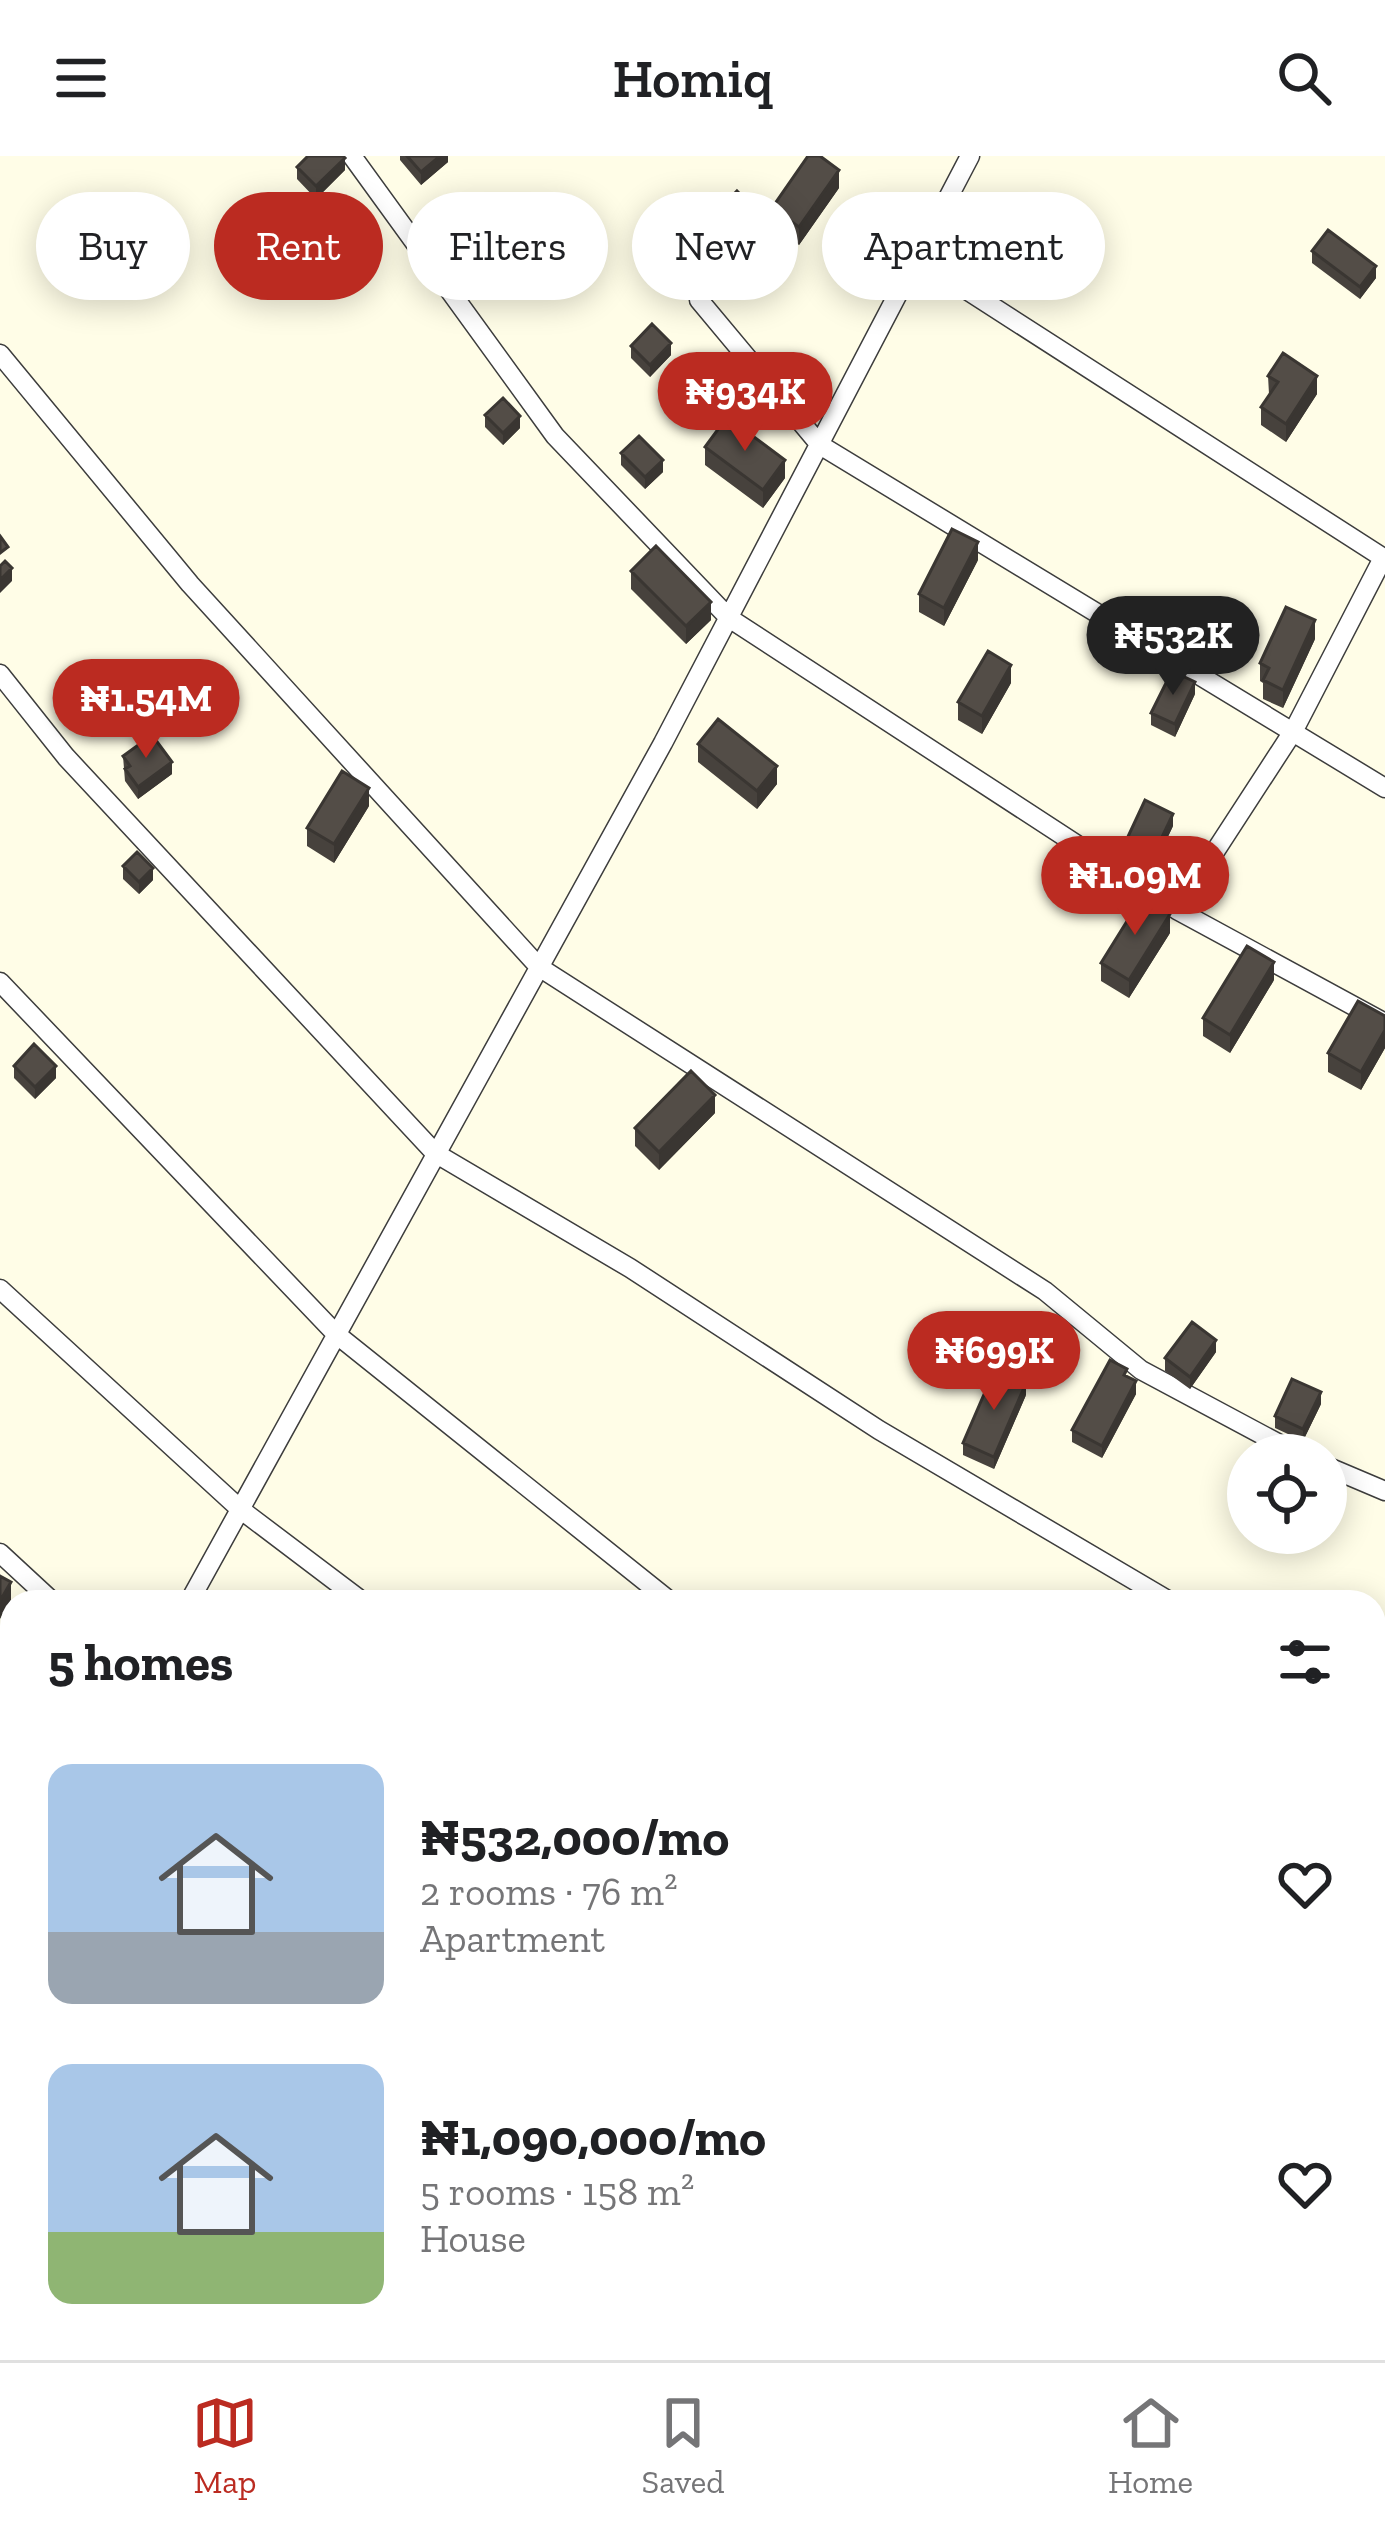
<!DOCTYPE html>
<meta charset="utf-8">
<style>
:root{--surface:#fff;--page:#f2f2f2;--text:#202124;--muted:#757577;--line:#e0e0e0;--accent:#bb2b21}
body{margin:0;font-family:"Zilla Slab",serif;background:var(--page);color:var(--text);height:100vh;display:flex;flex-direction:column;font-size:45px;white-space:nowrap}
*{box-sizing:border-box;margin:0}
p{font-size:39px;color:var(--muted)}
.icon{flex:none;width:66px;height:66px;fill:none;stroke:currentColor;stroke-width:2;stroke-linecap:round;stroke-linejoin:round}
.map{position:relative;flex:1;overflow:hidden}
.panel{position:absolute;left:0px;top:1434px;width:1386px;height:771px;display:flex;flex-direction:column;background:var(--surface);border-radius:36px 36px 0 0;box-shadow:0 6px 30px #0003}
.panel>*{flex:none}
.guide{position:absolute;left:36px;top:36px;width:1314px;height:108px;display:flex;gap:24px}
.controls{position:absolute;left:1227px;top:1278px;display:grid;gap:24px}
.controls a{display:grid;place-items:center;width:120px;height:120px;border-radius:50%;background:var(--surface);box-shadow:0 6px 30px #0003;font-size:60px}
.price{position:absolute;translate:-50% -102px;padding:0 27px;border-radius:42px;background:var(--accent);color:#fff;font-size:39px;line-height:78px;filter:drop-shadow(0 3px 6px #0008)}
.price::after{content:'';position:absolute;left:50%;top:72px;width:36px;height:27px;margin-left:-18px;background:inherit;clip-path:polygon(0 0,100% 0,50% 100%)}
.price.current{background:#222;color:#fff}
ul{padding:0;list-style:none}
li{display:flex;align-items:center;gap:36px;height:300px;padding:0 48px}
li span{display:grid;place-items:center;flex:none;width:336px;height:240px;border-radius:24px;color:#555}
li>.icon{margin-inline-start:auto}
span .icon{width:144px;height:144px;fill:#fffc;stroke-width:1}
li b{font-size:51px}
h2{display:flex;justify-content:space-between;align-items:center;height:144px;padding:0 48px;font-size:51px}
.pill{padding:0 42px;border-radius:54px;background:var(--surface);box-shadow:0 6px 30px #0003;font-size:42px;line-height:108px}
.pill.current{background:var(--accent);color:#fff}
header{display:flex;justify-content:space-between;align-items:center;height:156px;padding:0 48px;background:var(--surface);font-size:54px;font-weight:600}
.tabs{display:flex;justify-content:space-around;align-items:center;height:168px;border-top:3px solid var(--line);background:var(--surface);font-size:33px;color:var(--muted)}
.tabs a{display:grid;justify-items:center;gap:6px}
.tabs .current{color:var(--accent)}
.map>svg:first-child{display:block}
</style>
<header><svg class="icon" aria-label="menu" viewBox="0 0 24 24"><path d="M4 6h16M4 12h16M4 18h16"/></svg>Homiq<svg class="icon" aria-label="search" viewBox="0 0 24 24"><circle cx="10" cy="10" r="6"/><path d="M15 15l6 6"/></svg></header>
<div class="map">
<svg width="1385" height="2204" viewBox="0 0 1385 2204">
<rect width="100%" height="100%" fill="#fffde7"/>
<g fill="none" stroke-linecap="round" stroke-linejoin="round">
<g stroke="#3d3d3d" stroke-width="21">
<path id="minor" d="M352,0L555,280L729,462L1177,754L1385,867
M917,102L1385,403
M699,144L820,289L1385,632
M0,198L190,428L539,811L1045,1135L1141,1214L1300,1299
M0,518L66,601L435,997L630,1112L879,1274L1171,1446
M1177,754L1294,574L1383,402
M0,826L336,1178L671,1446
M0,1133L240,1353L363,1446
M1326,1310L1385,1335
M0,1397L53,1446
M189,1446L663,587L970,0
M1374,1565L1385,1572
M1374,1642L1385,1613
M0,1780L12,1759
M1374,1796L1385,1799"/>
</g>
<use href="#minor" stroke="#fff" stroke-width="18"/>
</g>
<path fill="#47423d" d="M400,0H448V6L421,29L400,4Z
M297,11L345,14L316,43L297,23Z
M839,32L799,89L772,70V52Z
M760,76L715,122L693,100V81Z
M1312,95L1376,122L1360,143L1312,107Z
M631,190L671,199L650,221L631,202Z
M1268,220L1317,238L1286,286L1261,269V251L1269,238Z
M485,259L520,272L503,289L485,271Z
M705,291L785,322L763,352L705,309Z
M621,297L663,316L645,333L621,309Z
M978,404L944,470L919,456V438Z
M631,415L711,464L686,488L631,433Z
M1315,483L1283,552L1263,543V527L1260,525V507Z
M1011,527L982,578L958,564V546Z
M1195,538L1175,581L1151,569V557Z
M698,588L777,628L757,653L698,606Z
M123,600L172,618L138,643L125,625Z
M369,650L334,707L307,690V672Z
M1173,670L1153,712L1125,699V687Z
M123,710L153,724L139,738L123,723Z
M1170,777L1129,842L1101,825V807Z
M1274,824L1230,897L1203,880V862Z
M1385,860V892L1361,934L1328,916V897Z
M14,910L56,922L35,943L14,922Z
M715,957L659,1014L635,990V972Z
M1216,1196L1190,1233L1165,1215V1202Z
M1127,1220L1136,1238L1102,1302L1072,1286V1274Z
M1026,1239L994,1313L963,1299V1287Z
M1321,1248L1303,1285L1275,1272V1260Z
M1385,1809V1892L1374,1889V1820Z"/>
<path fill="#3a3632" d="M440,0H448V6L421,29V16Z
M345,2V14L316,43V30Z
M839,14V32L799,89V71Z
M760,58V76L715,122V104Z
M1376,110V122L1360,143V131Z
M671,187V199L650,221V209Z
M1317,220V238L1286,286V268Z
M520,260V272L503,289V277Z
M663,304V316L645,333V321Z
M785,304V322L763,352V334Z
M978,386V404L944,470V452Z
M12,412V425L0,437V424Z
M711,446V464L686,488V470Z
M1315,464V483L1283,552V534Z
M1011,509V527L982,578V560Z
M1195,526V538L1175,581V568Z
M172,606V618L138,643V631Z
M777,610V628L757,653V635Z
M369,632V650L334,707V688Z
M1173,658V670L1153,712V700Z
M153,712V724L139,738V726Z
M1170,758V777L1129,842V824Z
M1274,806V824L1230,897V879Z
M1385,874V892L1361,934V916Z
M56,910V922L35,943V931Z
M715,939V957L659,1014V996Z
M1216,1184V1196L1190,1233V1221Z
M1136,1225V1238L1102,1302V1290Z
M1026,1227V1239L994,1313V1301Z
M1321,1236V1248L1303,1285V1273Z
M11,1426V1444L0,1463V1445Z"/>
<path fill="#534d47" stroke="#3a3632" stroke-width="3" d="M308,0H343L345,2L316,30L297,11Z
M407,0H440L421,16Z
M808,0H820L839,14L799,71L772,52Z
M737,35L760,58L715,104L693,81Z
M1328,74L1376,110L1360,131L1312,95Z
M652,168L671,187L650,209L631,190Z
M1283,197L1317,220L1286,268L1261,251L1278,226L1268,220Z
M503,242L520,260L503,277L485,259Z
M727,261L785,304L763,334L705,291Z
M639,280L663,304L645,321L621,297Z
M952,373L978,386L944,452L919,438Z
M0,380L8,391L0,397Z
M656,390L711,446L686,470L631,415Z
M5,405L12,412L0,424V410Z
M1286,451L1315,464L1283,534L1263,524L1269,512L1260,507Z
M988,495L1011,509L982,560L958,546Z
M1172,515L1195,526L1175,568L1151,557Z
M718,563L777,610L757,635L698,588Z
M152,579L172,606L138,631L125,613L130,610L123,600Z
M342,615L369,632L334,688L307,672Z
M1145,644L1173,658L1153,700L1125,687Z
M137,696L153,712L139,726L123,710Z
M1142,741L1170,758L1129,824L1101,807Z
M1247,790L1274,806L1230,879L1203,862Z
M1358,845L1385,860V874L1361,916L1328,897Z
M34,888L56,910L35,931L14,910Z
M691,915L715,939L659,996L635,972Z
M1192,1166L1216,1184L1190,1221L1165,1202Z
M1110,1204L1127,1213L1124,1219L1136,1225L1102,1290L1072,1274Z
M995,1213L1026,1227L994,1301L963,1287Z
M1292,1223L1321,1236L1303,1273L1275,1260Z
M0,1420L11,1426L0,1445Z
M1378,1807L1385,1809V1880L1374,1877V1820Z"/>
</svg>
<div class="controls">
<a><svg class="icon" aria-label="locate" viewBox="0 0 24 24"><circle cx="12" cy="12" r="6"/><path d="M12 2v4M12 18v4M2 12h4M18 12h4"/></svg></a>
</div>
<b class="price" style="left:745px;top:298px">₦934K</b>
<b class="price current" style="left:1173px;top:542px">₦532K</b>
<b class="price" style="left:146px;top:605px">₦1.54M</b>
<b class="price" style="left:1135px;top:782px">₦1.09M</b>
<b class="price" style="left:994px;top:1257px">₦699K</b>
<div class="guide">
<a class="pill">Buy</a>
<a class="pill current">Rent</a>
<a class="pill">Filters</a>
<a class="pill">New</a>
<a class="pill">Apartment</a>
</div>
<section class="panel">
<h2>5 homes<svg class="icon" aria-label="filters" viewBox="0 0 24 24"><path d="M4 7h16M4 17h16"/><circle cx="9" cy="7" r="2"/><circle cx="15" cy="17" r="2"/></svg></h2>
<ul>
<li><span style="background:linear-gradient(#a9c7e8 70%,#9aa5b1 0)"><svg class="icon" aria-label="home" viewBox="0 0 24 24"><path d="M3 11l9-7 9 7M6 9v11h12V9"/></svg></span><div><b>₦532,000/mo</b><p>2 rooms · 76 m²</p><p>Apartment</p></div><svg class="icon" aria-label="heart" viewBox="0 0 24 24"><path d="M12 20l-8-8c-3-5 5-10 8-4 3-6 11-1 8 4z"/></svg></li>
<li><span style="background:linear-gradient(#a9c7e8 70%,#8fb573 0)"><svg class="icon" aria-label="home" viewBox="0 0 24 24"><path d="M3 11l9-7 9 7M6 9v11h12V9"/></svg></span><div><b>₦1,090,000/mo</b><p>5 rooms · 158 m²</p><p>House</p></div><svg class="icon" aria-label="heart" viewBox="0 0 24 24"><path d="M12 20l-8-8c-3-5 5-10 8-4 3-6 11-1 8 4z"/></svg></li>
</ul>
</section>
</div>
<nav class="tabs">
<a class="current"><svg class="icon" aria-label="map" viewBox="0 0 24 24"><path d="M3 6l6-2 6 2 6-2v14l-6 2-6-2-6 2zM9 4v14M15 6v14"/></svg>Map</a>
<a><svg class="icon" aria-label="saved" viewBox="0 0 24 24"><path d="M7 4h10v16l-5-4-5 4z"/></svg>Saved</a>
<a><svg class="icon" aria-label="home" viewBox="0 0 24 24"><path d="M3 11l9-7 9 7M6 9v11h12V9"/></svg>Home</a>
</nav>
